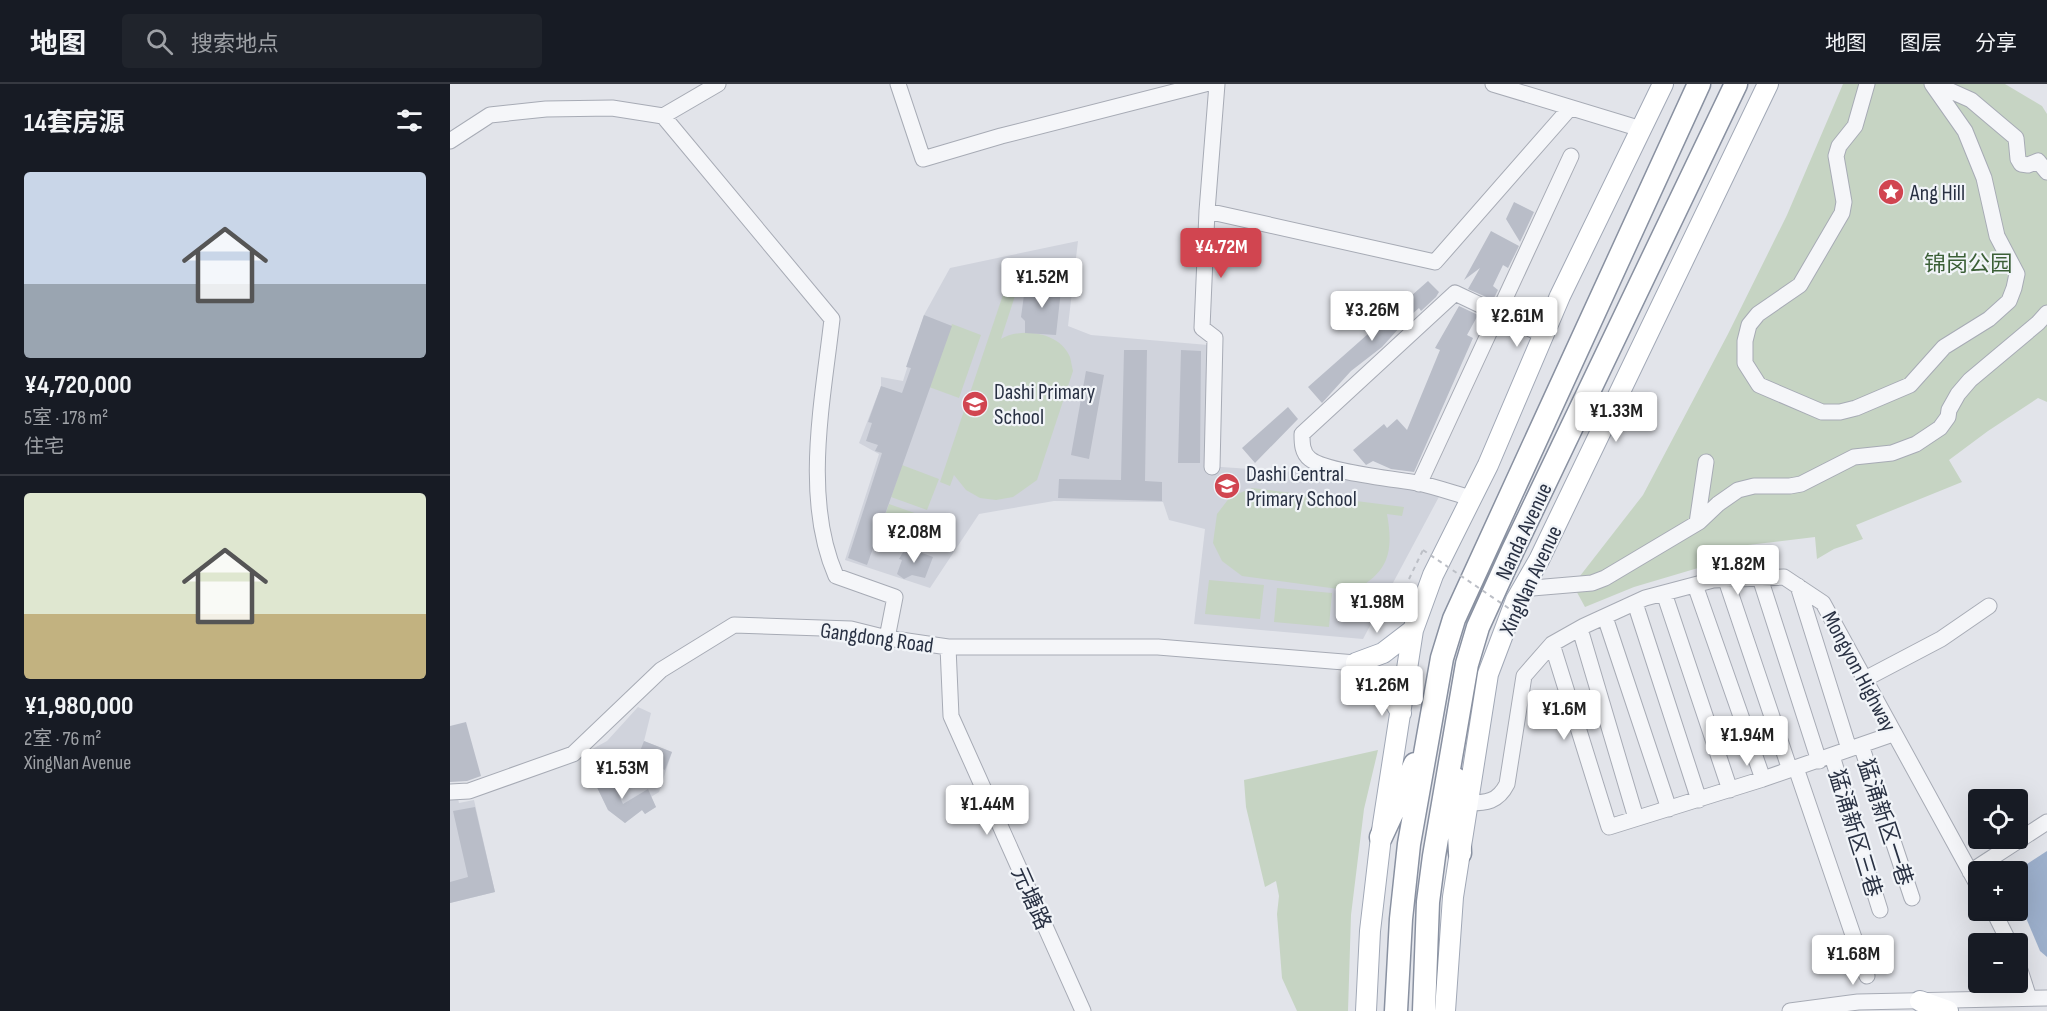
<!DOCTYPE html>
<html lang="zh">
<meta charset="utf-8">
<style>
:root{--surface:#171b24;--page:#20242c;--text:#f1f3f6;--muted:#9ea1a6;--line:#363941;--accent:#d14550}
body{margin:0;font-family:"Sofia Sans Condensed","Noto Sans SC",sans-serif;background:var(--page);color:var(--text);height:100vh;display:flex;flex-direction:column;font-size:22px;white-space:nowrap}
*{box-sizing:border-box;margin:0}
p{font-size:20px;color:var(--muted)}
.icon{flex:none;width:33px;height:33px;fill:none;stroke:currentColor;stroke-width:2;stroke-linecap:round;stroke-linejoin:round}
.map{position:relative;flex:1;overflow:hidden}
.panel{display:flex;flex-direction:column;background:var(--surface);width:450px}
.panel>*{flex:none}
.fabs{position:absolute;left:1518px;top:705px;display:grid;gap:12px}
.fabs a{display:grid;place-items:center;width:60px;height:60px;border-radius:6px;background:var(--surface);box-shadow:0 6px 24px #0002;font-size:30px}
.price{position:absolute;translate:-50% -51px;padding:0 14px;border-radius:6px;background:#fff;color:#222;font-size:20px;line-height:39px;filter:drop-shadow(0 2px 3px #0008)}
.price::after{content:'';position:absolute;left:50%;top:36px;width:18px;height:14px;margin-left:-9px;background:inherit;clip-path:polygon(0 0,100% 0,50% 100%)}
.price.selected{background:var(--accent);color:#fff}
ul{padding:0;list-style:none}
li{display:grid;align-content:center;gap:12px;height:318px;padding:0 24px}
li+li{border-top:2px solid var(--line)}
li span{display:grid;place-items:center;height:186px;border-radius:6px;color:#555}
li>.icon{margin-inline-start:auto}
span .icon{width:108px;height:108px;fill:#fffc;stroke-width:1}
li b{font-size:26px}
h2{display:flex;justify-content:space-between;align-items:center;height:72px;padding:0 24px;font-size:26px}
header{display:flex;align-items:center;gap:36px;box-sizing:border-box;height:84px;padding:0 30px;background:var(--surface);border-bottom:2px solid var(--line)}
header strong{font-size:28px}
nav{display:flex;gap:33px;margin-inline-start:auto;font-size:21px}
.search{width:420px;height:54px;background:var(--page);display:flex;align-items:center;gap:15px;box-sizing:border-box;padding:0 21px;border-radius:6px;color:var(--muted);font-size:22px}
main{display:flex;flex:1;min-height:0}
.map>svg:first-child{display:block}
</style>
<header>
<strong>地图</strong>
<div class="search"><svg class="icon" aria-label="search" viewBox="0 0 24 24"><circle cx="10" cy="10" r="6"/><path d="M15 15l6 6"/></svg>搜索地点</div>
<nav><a>地图</a><a>图层</a><a>分享</a></nav>
</header>
<main>
<section class="panel">
<h2>14套房源<svg class="icon" aria-label="filters" viewBox="0 0 24 24"><path d="M4 7h16M4 17h16"/><circle cx="9" cy="7" r="2"/><circle cx="15" cy="17" r="2"/></svg></h2>
<ul>
<li><span style="background:linear-gradient(#c9d6e8 60%,#9aa5b1 0)"><svg class="icon" aria-label="home" viewBox="0 0 24 24"><path d="M3 11l9-7 9 7M6 9v11h12V9"/></svg></span><div><b>¥4,720,000</b><p>5室 · 178 m²</p><p>住宅</p></div></li>
<li><span style="background:linear-gradient(#dfe7d0 65%,#c2b280 0)"><svg class="icon" aria-label="home" viewBox="0 0 24 24"><path d="M3 11l9-7 9 7M6 9v11h12V9"/></svg></span><div><b>¥1,980,000</b><p>2室 · 76 m²</p><p>XingNan Avenue</p></div></li>
</ul>
</section>
<div class="map">
<svg width="1597" height="927" viewBox="0 0 1597 927">
<rect width="100%" height="100%" fill="#e2e4ea"/>
<path fill="#d0d3dc" d="M628,157L618,242L641,251L758,261L757,382L861,389L991,409L913,555L744,540L755,445L719,436L713,418L604,417L529,430L480,504L395,476L429,370L409,359L431,302V293L453,297L474,231L500,184Z
M188,623L201,629L194,657L222,668L209,708L201,713L206,723L195,730L192,726L175,739L158,726L143,695L137,668L157,657Z
M0,715H8L9,719L24,716L45,808L0,819Z"/>
<path fill="#c6d4c3" d="M1393,0H1555L1592,22L1597,30V318L1588,314L1538,347L1499,376L1512,398L1406,441L1413,455L1384,465L1367,475L1365,453L1298,461L1299,484H1248L1184,503L1135,523L1123,501L1193,411L1278,250L1337,131Z
M563,181L574,184L551,255C571,243 610,248 620,273C621,277 622,283 623,287L587,396L563,413L546,416L530,414L516,406L504,391L500,402L490,398Z
M502,240L531,251L509,314L479,303Z
M452,381L489,395L477,426L441,413Z
M802,404L954,423L952,432L937,430C944,469 938,489 903,507L792,492L772,477L763,459L767,430L780,413Z
M439,420L476,433L463,465L428,451Z
M759,496L814,501L810,535L755,530Z
M827,504L882,509L879,543L824,538Z
M928,666L914,725L901,831L898,927H847L832,894L827,830L829,812L826,797L815,803L796,723L794,696Z"/>
<path fill="#9cafcb" d="M1597,767V873L1590,867L1568,815L1566,787Z"/>
<path fill="#b9bdc8" d="M1064,118L1084,128L1070,158L1056,135Z
M1041,147L1069,162L1058,184L1053,181L1043,202L1048,206L1043,216L1018,205L1030,184L1014,196Z
M602,197H612L606,251L575,249V237L571,233L574,211Z
M978,197L989,208L986,213L971,227L969,224L961,231L932,263L901,287L872,319L858,303Z
M1009,222L1028,231L1017,251L1023,254L964,388L941,385L923,377L916,381L903,366L934,340L937,344L947,335L957,346L990,266L985,264Z
M474,231L502,242L417,481L398,474L432,369L425,367L428,361L416,357L422,339L418,338L431,302L452,309L461,284L456,283Z
M674,266H697L695,397L712,398V417L608,414L609,395L671,396Z
M731,266L751,267L750,379H728Z
M636,287L654,291L639,375L621,371Z
M838,323L848,335L805,379L792,364Z
M456,463L483,473L475,494L462,491L454,495L447,490L452,476L449,475Z
M16,638L31,692L17,697L0,698V642Z
M194,657L222,668L215,686L187,675Z
M158,687L173,720L198,705L206,723L195,730L192,726L175,739L158,726L143,695Z
M25,723L45,808L0,819V798L18,793L3,727Z"/>
<g fill="none" stroke-linecap="round" stroke-linejoin="round">
<g stroke="#a7abb5" stroke-width="17">
<path id="minor" d="M448,0L473,75L551,52L755,0
M1043,0L1191,45
M1417,0L1405,42L1389,62L1386,72L1394,118L1392,129L1350,201L1308,230L1299,241L1295,257V279L1309,301L1372,328H1390L1406,324L1460,301L1494,263L1539,235L1559,217L1564,204L1567,190L1547,152L1534,94L1515,47L1482,0
M1485,0L1521,16L1566,54L1568,75L1571,80L1578,81L1588,77L1597,88
M213,32L268,0
M0,57L40,31L96,25L162,24L213,32L382,235C373,316 352,414 386,492L445,513L437,554
M757,127L985,178L1120,24
M762,383L765,254L752,244L757,127L767,0
M969,400L1121,72
M1021,414C1003,409 986,403 968,399C945,395 876,388 860,375C852,369 852,359 852,350L1005,209L1093,251
M1247,439L1256,378
M1310,494L1369,677
M1276,496L1340,686
M1245,501L1313,695
M1348,502L1399,665
M1072,505L1142,499L1155,494L1249,438L1268,420L1288,406L1304,402H1340L1351,400L1404,373L1442,369L1466,360L1490,344L1498,333L1499,326L1508,310L1520,296L1588,239L1597,229
M1214,509L1280,706
M1185,519L1249,716
M1155,533L1219,725
M1130,545L1186,734
M1102,560L1159,743L1313,695L1443,650
M498,563L501,632L633,927
M1415,595L1491,555L1539,522
M1411,661L1462,814
M1382,672L1430,826
M1346,684L1417,892
M0,708L19,707L123,670L211,586L284,541L401,545L437,554L498,563H708L906,579
M1018,719C1036,719 1048,718 1057,700L1074,592L1102,560L1134,542L1195,514L1263,496L1334,493L1373,519L1528,802
M1520,788L1597,738
M1543,826L1560,860
M1568,880L1579,914
M1340,927L1408,918L1597,914"/>
</g>
<g stroke="#a1a8b6" stroke-width="22">
<path id="major" d="M906,579C929,595 938,604 951,629
M906,579L933,569L963,546
M1470,917L1498,927
M916,927L920,847L931,753L963,546L983,491L1038,381L1110,212L1213,0
M995,927L1003,813L1038,590L1066,516L1089,476L1318,0"/>
</g>
<g stroke="#8991a1" stroke-width="25">
<path id="highway" d="M1006,695L1010,769
M931,753L965,680
M946,927L951,835L959,760L992,574L1004,535L1249,0
M974,927L978,818L984,772L1017,580L1028,543L1063,466L1286,0"/>
</g>
<path stroke="#bcbfc6" stroke-width="2" stroke-dasharray="4.5 4.5" stroke-linecap="butt" d="M959,495L973,466"/>
<use href="#minor" stroke="#f5f6f9" stroke-width="15"/>
<use href="#major" stroke="#fff" stroke-width="20"/>
<use href="#highway" stroke="#fff" stroke-width="22"/>
<path stroke="#bcbfc6" stroke-width="2" stroke-dasharray="4.5 4.5" stroke-linecap="butt" d="M973,466L1070,532"/>
</g>
<defs>
<g id="sight-disc" transform="scale(1.35)"><circle r="9.5" fill="#d14550" stroke="#f1f4f8"/><path d="M0-6L1.8-2.2L6-1.7L2.9 1.2L3.7 5.4L0 3.3L-3.7 5.4L-2.9 1.2L-6-1.7L-1.8-2.2Z" fill="#fff"/></g>
<g id="school-disc" transform="scale(1.35)"><circle r="9.5" fill="#d14550" stroke="#f1f4f8"/><path d="M0-5L7-2L0 1L-7-2ZM-4 1L0 2.5L4 1V4Q0 6-4 4Z" fill="#fff"/></g>
</defs>
<g fill-rule="evenodd">
<use href="#sight-disc" x="1441" y="108"/>
<use href="#school-disc" x="525" y="320"/>
<use href="#school-disc" x="777" y="402"/>
</g>
<g text-anchor="middle" stroke-width="4.5" stroke-linejoin="round" paint-order="stroke">
<g font-size="22" fill="#293143" stroke="#f1f4f8" text-anchor="start">
<text x="1460" y="116">Ang Hill</text>
<text x="544" y="315">Dashi Primary<tspan x="544" dy="25">School</tspan></text>
<text x="796" y="397">Dashi Central<tspan x="796" dy="25">Primary School</tspan></text>
</g>
<g font-size="22" fill="#3b5f36" stroke="#f1f4f8">
<text x="1518" y="187">锦岗公园</text>
</g>
<g font-size="22" fill="#293143" stroke="#f1f4f8">
<text transform="translate(1073 447) rotate(-65)" y="8">Nanda Avenue</text>
<text transform="translate(1080 496) rotate(-65)" y="8">XingNan Avenue</text>
<text transform="translate(427 553) rotate(8)" y="8">Gangdong Road</text>
<text transform="translate(1410 587) rotate(62)" y="8">Mongyon Highway</text>
<text transform="translate(1436 738) rotate(72)" y="8">猛涌新区一巷</text>
<text transform="translate(1406 749) rotate(73)" y="8">猛涌新区三巷</text>
<text transform="translate(582 814) rotate(66)" y="8">元塘路</text>
</g>
</g>
</svg>
<div class="fabs">
<a><svg class="icon" aria-label="locate" viewBox="0 0 24 24"><circle cx="12" cy="12" r="6"/><path d="M12 2v4M12 18v4M2 12h4M18 12h4"/></svg></a>
<a>+</a>
<a>−</a>
</div>
<b class="price selected" style="left:771px;top:195px">¥4.72M</b>
<b class="price" style="left:592px;top:225px">¥1.52M</b>
<b class="price" style="left:922px;top:258px">¥3.26M</b>
<b class="price" style="left:1067px;top:264px">¥2.61M</b>
<b class="price" style="left:1166px;top:359px">¥1.33M</b>
<b class="price" style="left:464px;top:480px">¥2.08M</b>
<b class="price" style="left:1288px;top:512px">¥1.82M</b>
<b class="price" style="left:927px;top:550px">¥1.98M</b>
<b class="price" style="left:932px;top:633px">¥1.26M</b>
<b class="price" style="left:1114px;top:657px">¥1.6M</b>
<b class="price" style="left:1297px;top:683px">¥1.94M</b>
<b class="price" style="left:172px;top:716px">¥1.53M</b>
<b class="price" style="left:537px;top:752px">¥1.44M</b>
<b class="price" style="left:1403px;top:902px">¥1.68M</b>
</div>
</main>
